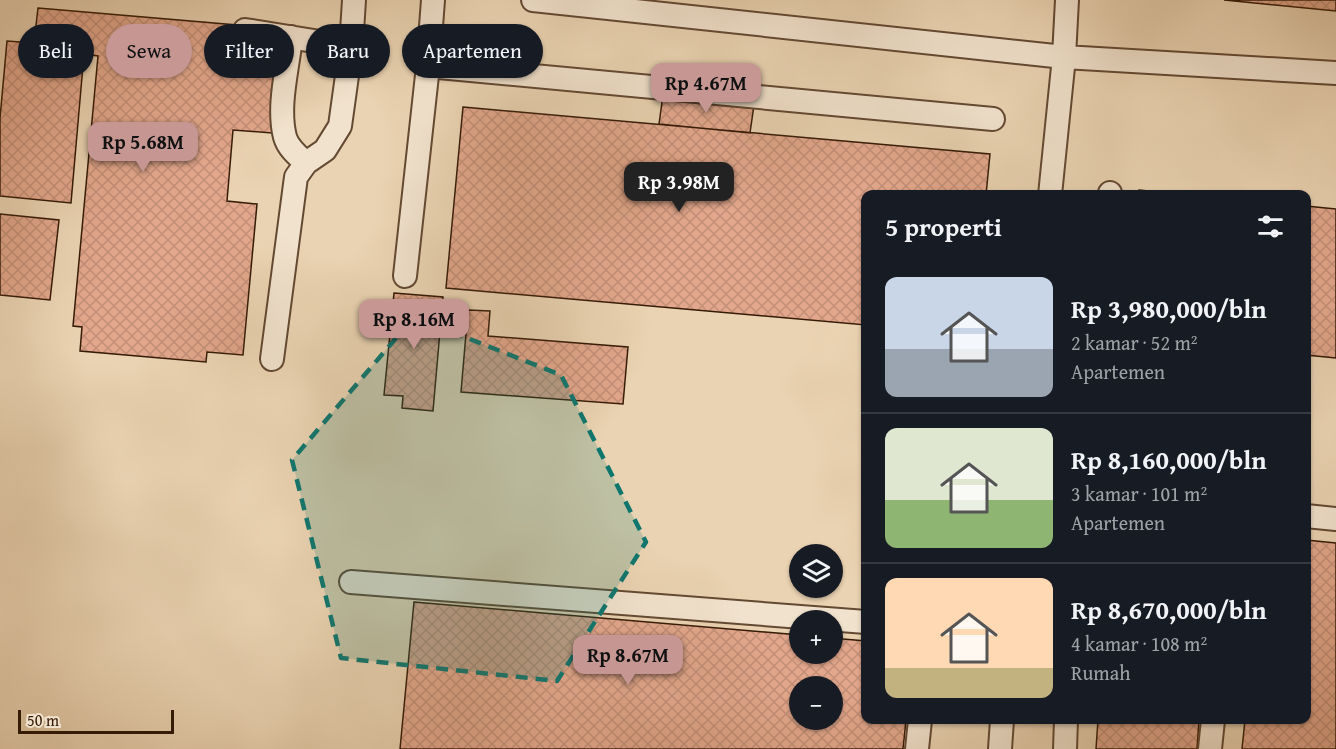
<!DOCTYPE html>
<html lang="id">
<meta charset="utf-8">
<style>
:root{--surface:#171b24;--page:#20242c;--text:#f1f3f6;--muted:#9ea1a6;--line:#363941;--accent:#c59692}
body{margin:0;font-family:"Gentium Book Plus",serif;background:var(--page);color:var(--text);height:100vh;display:flex;flex-direction:column;font-size:22px;white-space:nowrap}
*{box-sizing:border-box;margin:0}
p{font-size:20px;color:var(--muted)}
.icon{flex:none;width:33px;height:33px;fill:none;stroke:currentColor;stroke-width:2;stroke-linecap:round;stroke-linejoin:round}
.map{position:relative;flex:1;overflow:hidden}
.panel{position:absolute;left:861px;top:190px;width:450px;height:534px;display:flex;flex-direction:column;background:var(--surface);border-radius:12px;box-shadow:0 2px 4px #0004}
.panel>*{flex:none}
.guide{position:absolute;left:18px;top:24px;width:570px;height:54px;display:flex;gap:12px}
.fabs{position:absolute;left:789px;top:544px;display:grid;gap:12px}
.fabs a{display:grid;place-items:center;width:54px;height:54px;border-radius:50%;background:var(--surface);box-shadow:0 2px 4px #0004;font-size:30px}
.scale{position:absolute;left:18px;bottom:15px;width:156px;box-sizing:border-box;padding-left:6px;border:3px solid #361b07;border-top:0;font-size:16px;line-height:21px;white-space:nowrap;color:#361b07;-webkit-text-stroke:4px #f1e2cd;paint-order:stroke}
.price{position:absolute;translate:-50% -51px;padding:0 14px;border-radius:12px;background:var(--accent);color:#111;font-size:20px;line-height:39px;filter:drop-shadow(0 2px 3px #0008)}
.price::after{content:'';position:absolute;left:50%;top:36px;width:18px;height:14px;margin-left:-9px;background:inherit;clip-path:polygon(0 0,100% 0,50% 100%)}
.price.current{background:#222;color:#fff}
ul{padding:0;list-style:none}
li{display:flex;align-items:center;gap:18px;height:150px;padding:0 24px}
li+li{border-top:2px solid var(--line)}
li span{display:grid;place-items:center;flex:none;width:168px;height:120px;border-radius:12px;color:#555}
li>.icon{margin-inline-start:auto}
span .icon{width:72px;height:72px;fill:#fffc;stroke-width:1}
li b{font-size:26px}
h2{display:flex;justify-content:space-between;align-items:center;height:72px;padding:0 24px;font-size:26px}
.chip{padding:0 21px;border-radius:27px;background:var(--surface);box-shadow:0 2px 4px #0004;font-size:21px;line-height:54px}
.chip.current{background:var(--accent);color:#111}
.map>svg:first-child{display:block}
</style>
<div class="map">
<svg width="1336" height="749" viewBox="0 0 1336 749">
<defs>
<pattern id="building-cross-hatch" width="8" height="8" patternUnits="userSpaceOnUse" patternTransform="scale(1.5)"><rect width="8" height="8" fill="#e2a78c"/><path d="M0 0l8 8M0 8l8-8" fill="none" stroke="#c28f77"/></pattern>
</defs>
<rect width="100%" height="100%" fill="#ead3b2"/>
<filter id="stains"><feTurbulence type="fractalNoise" baseFrequency=".00333" numOctaves="4"/><feColorMatrix values="0 0 0 0 .2 0 0 0 0 .09 0 0 0 0 .02 0 0 0 .5 -.17"/></filter>
<radialGradient id="worn" r=".72"><stop offset=".6" stop-color="#630" stop-opacity="0"/><stop offset="1" stop-color="#630" stop-opacity=".3"/></radialGradient>
<path fill="url(#building-cross-hatch)" stroke="#361b07" stroke-width="1.5" fill-rule="evenodd" d="M1224,0H1336V11Z
M38,8L237,25L234,54L279,58L272,133L233,130L227,201L257,204L243,355L207,352L206,362L80,351L82,327L73,326L98,56L84,54L71,203L0,196V118L7,41L34,43Z
M663,95L754,105L750,133L659,124Z
M463,107L990,154L986,195H866V325L446,288Z
M1139,190L1187,195H1138Z
M1306,206L1336,209V358L1306,355Z
M0,214L59,220L50,300L0,295Z
M394,293L443,297L433,411L402,408L403,396L384,395Z
M468,310L490,311L488,336L628,347L623,404L461,392Z
M1306,540L1336,543V749H1242L1245,720H1306Z
M414,602L800,635V654H832V638L866,641V720H906L903,749H400ZM800,687H832V720H800Z
M1098,720H1199L1197,749H1096Z"/>
<g fill="none" stroke-linecap="round" stroke-linejoin="round">
<g stroke="#634932" stroke-width="26">
<path id="minor" d="M533,0L1064,57L1336,73
M245,30L351,47
M291,37C288,68 277,106 285,137C288,148 298,156 306,163
M428,66L993,119
M1050,195L1064,57L1067,0
M1110,195V193
M405,276L428,66L433,0
M272,359L296,177L306,163L325,150L340,126L351,47L354,0
M1306,516L1336,519
M351,582L866,622
M917,749L920,720
M1000,749L1002,720
M1065,749L1066,720
M1210,749L1213,720"/>
</g>
<use href="#minor" stroke="#f1e2cd" stroke-width="22"/>
</g>
<path fill="#0f766e" fill-opacity="0.2" stroke="#0f766e" stroke-width="4.5" stroke-dasharray="12 8" stroke-linejoin="round" d="M414,317L561,375L646,542L557,681L341,658L292,460Z"/>
<rect width="100%" height="100%" filter="url(#stains)"/>
<rect width="100%" height="100%" fill="url(#worn)"/>
</svg>
<div class="fabs">
<a><svg class="icon" aria-label="layers" viewBox="0 0 24 24"><path d="M12 4l9 5-9 5-9-5zM3 14l9 5 9-5"/></svg></a>
<a>+</a>
<a>−</a>
</div>
<div class="scale">50 m</div>
<b class="price" style="left:706px;top:114px">Rp 4.67M</b>
<b class="price" style="left:143px;top:173px">Rp 5.68M</b>
<b class="price current" style="left:679px;top:213px">Rp 3.98M</b>
<b class="price" style="left:414px;top:350px">Rp 8.16M</b>
<b class="price" style="left:628px;top:686px">Rp 8.67M</b>
<div class="guide">
<a class="chip">Beli</a>
<a class="chip current">Sewa</a>
<a class="chip">Filter</a>
<a class="chip">Baru</a>
<a class="chip">Apartemen</a>
</div>
<section class="panel">
<h2>5 properti<svg class="icon" aria-label="filters" viewBox="0 0 24 24"><path d="M4 7h16M4 17h16"/><circle cx="9" cy="7" r="2"/><circle cx="15" cy="17" r="2"/></svg></h2>
<ul>
<li><span style="background:linear-gradient(#c9d6e8 60%,#9aa5b1 0)"><svg class="icon" aria-label="home" viewBox="0 0 24 24"><path d="M3 11l9-7 9 7M6 9v11h12V9"/></svg></span><div><b>Rp 3,980,000/bln</b><p>2 kamar · 52 m²</p><p>Apartemen</p></div></li>
<li><span style="background:linear-gradient(#dfe7d0 60%,#8fb573 0)"><svg class="icon" aria-label="home" viewBox="0 0 24 24"><path d="M3 11l9-7 9 7M6 9v11h12V9"/></svg></span><div><b>Rp 8,160,000/bln</b><p>3 kamar · 101 m²</p><p>Apartemen</p></div></li>
<li><span style="background:linear-gradient(#ffd9b3 75%,#c2b280 0)"><svg class="icon" aria-label="home" viewBox="0 0 24 24"><path d="M3 11l9-7 9 7M6 9v11h12V9"/></svg></span><div><b>Rp 8,670,000/bln</b><p>4 kamar · 108 m²</p><p>Rumah</p></div></li>
</ul>
</section>
</div>
